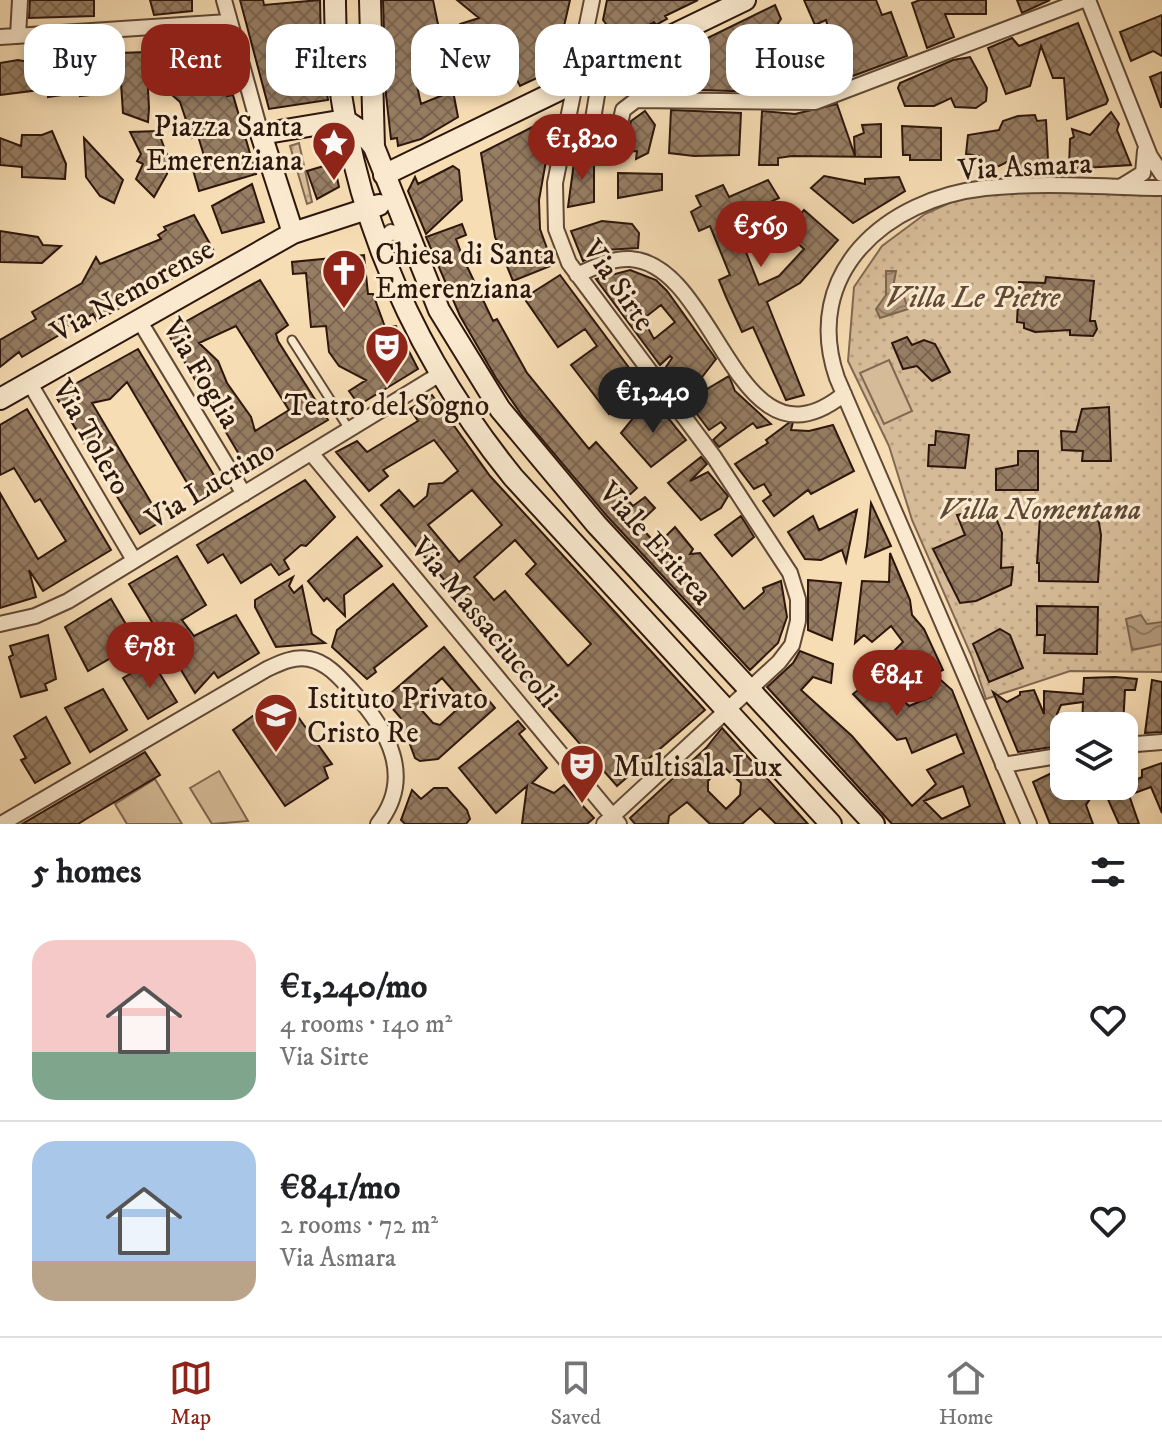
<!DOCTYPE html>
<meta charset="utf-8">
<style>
:root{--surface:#fff;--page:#f6f6f6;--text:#202124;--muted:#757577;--line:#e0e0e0;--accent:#8f2418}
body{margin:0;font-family:"IM FELL DW Pica",serif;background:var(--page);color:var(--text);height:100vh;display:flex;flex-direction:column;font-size:30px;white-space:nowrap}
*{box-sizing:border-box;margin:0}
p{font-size:26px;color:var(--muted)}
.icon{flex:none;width:44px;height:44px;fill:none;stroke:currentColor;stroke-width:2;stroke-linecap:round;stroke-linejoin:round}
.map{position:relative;height:824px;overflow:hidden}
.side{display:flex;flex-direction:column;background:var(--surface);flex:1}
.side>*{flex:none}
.guide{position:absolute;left:24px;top:24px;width:1114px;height:72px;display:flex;gap:16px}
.fabs{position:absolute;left:1050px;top:712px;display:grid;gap:16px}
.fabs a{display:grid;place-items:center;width:88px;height:88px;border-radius:16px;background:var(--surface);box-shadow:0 4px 12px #0003;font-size:40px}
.price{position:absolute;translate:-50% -68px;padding:0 18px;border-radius:28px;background:var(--accent);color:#fff;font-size:26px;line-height:52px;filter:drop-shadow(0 2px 4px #0008)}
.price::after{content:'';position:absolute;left:50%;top:48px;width:24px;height:18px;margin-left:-12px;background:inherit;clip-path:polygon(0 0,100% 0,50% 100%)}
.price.on{background:#222;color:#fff}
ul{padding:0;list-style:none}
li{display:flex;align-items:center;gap:24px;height:200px;padding:0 32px}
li+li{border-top:2px solid var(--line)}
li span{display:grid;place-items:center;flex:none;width:224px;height:160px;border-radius:24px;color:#555}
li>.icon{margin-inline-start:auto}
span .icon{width:96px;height:96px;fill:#fffc;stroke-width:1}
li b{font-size:34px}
h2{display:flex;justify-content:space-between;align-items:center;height:96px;padding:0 32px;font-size:34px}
.pill{padding:0 28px;border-radius:24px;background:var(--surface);box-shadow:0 4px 12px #0003;font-size:28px;line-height:72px}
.pill.on{background:var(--accent);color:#fff}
.dock{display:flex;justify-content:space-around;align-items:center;height:112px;border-top:2px solid var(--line);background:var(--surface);font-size:22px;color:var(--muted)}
.dock a{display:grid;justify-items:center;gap:4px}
.dock .on{color:var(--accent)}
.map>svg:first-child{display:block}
</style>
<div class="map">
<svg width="1162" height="824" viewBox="0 0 1162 824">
<defs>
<pattern id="grass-dots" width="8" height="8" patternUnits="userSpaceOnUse" patternTransform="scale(2)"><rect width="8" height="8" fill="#d5bb97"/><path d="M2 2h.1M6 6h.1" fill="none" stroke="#b7a081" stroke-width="1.8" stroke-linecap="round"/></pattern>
<pattern id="water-waves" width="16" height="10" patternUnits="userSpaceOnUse" patternTransform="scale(2)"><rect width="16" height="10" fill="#b2997b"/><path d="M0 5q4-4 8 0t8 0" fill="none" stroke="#917c63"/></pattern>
<pattern id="building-cross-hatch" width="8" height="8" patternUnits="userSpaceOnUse" patternTransform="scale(2)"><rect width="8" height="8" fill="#967d63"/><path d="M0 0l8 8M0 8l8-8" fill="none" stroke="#7b6550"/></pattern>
</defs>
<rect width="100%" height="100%" fill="#f7ddb4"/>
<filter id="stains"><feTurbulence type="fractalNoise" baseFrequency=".0025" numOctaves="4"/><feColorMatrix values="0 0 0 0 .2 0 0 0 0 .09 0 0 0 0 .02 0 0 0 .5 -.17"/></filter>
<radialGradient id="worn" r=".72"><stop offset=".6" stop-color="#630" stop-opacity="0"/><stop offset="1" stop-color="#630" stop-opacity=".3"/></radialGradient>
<path fill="url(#grass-dots)" stroke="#816852" stroke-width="2" d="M299,143L312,202L307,204L290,146Z
M974,192L1162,194V672L1070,671L986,699L972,657L912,520L889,446L848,361L854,287L882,246L925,214Z"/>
<path fill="#d5bb97" stroke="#816852" stroke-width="2" d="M889,360L912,411L884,424L860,373Z
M219,771L248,821L212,824L190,788Z
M155,779L182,824H127L115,804Z"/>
<path fill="url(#water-waves)" stroke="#7d654f" stroke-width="2" d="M886,271H896L893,287L901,288L908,309L880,318L876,309L886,295Z
M1141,615L1147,624L1162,622V644L1132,650L1126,619Z"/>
<path fill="url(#building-cross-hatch)" stroke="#2d160c" stroke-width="2" fill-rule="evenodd" d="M30,0H94V16L29,18Z
M150,0H192V11L154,15Z
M240,0H263L264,5L320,0L321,49L328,100L269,109Z
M383,0H433L445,58L413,68L421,104L453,91L458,117L421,139L398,146L397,138L391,139L386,95Z
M457,0H570L554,70L520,86L516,78L490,92L478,67L474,48L466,44L459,29L460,24L479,18Z
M607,0H698L665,16L667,19L656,25L654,22L627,37L614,34L603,20Z
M804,0H876L882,15L891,12L907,56L850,77L849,67L845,66L839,48L832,42L826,20L815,25Z
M920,0H986V14H945L954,37L927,48L912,3Z
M1017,0H1050L1022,13Z
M775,5L781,19L756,56L804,34L830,85L802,89V81L760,80V91H731L671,89L672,82L666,81L664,89H633L629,85L634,74Z
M1162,15V56L1153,51L1131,61L1120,32Z
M1078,23L1108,100L1106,104L1067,119L1064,78H1053L1041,46L1030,86L1006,94L988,48L1012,38L1019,46Z
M211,45L227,96L233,95L256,174L199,191L191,163L205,159L198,136L192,138L180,102L172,95L165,61Z
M146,52L149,108L148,122L123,113L119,53Z
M65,57H98L99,94L80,96L81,92L48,97V89L0,95V63L18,60L46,65V60Z
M970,57L987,88L986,101L976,108L955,107L951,98L934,106H905L898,88L900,83L953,60Z
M1162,72V107H1161L1150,77Z
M837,104L855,156L854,137L864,133L862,125L881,124V157L792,156L778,158V165H759L762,111L795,114Z
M671,110L741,113L739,155L694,156L669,153Z
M645,111L655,125L648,153L636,159L637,151L626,152V144L631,121Z
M1111,112L1119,124L1117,130L1131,165L1069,169L1070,139L1074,137L1072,129L1090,135Z
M1035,115L1037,121L1046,120L1048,160L1043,166L1015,167V158L999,166L980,168V156L966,154L968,135L999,130L1003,121L1018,116Z
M554,116L539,200L540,229L553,265L513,281L495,237L481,153Z
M902,126L941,128V160H910V155H903Z
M52,131L66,164L65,179L22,177V167L0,165V138L21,146L22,135H42Z
M158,131L169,160L167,174L154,197L136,179L143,164L137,161L141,154L130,132Z
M84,138L123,180L114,203L100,196L86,177Z
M575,155L594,159V202L568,207Z
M334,163L339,187L317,199L307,171Z
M453,166L459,170L462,200L426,234L408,191L415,177L418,184Z
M618,173L662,174V190L618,198Z
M824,176L865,184V179L899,177L905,191L853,223L811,188Z
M768,180L779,198L733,219L759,285L779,276L804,249L785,232L804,210L838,240L800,283L767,302L804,395L786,400L753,327L742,332L726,297L719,280L730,275L710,226L699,231L691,212L701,206L696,196L723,185L729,197Z
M252,184L264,222L222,233L212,206Z
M194,215L215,253L153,290L149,281L122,301L125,305L97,321L93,314L78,324L55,327L59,335L22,357L19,352L0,367V340L36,319L32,312L82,283L96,257L100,264L161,239L158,235L166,230L164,227Z
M602,221L632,224L639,233L638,248L605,250L583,261L571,231Z
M462,224L466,235L456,239L463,258L493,321L497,319L527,373L589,449L596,442L637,488L626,498L633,506L645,497L655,508L638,524L657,545L675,527L693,549L690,554L700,553L744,609L764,592L763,588L781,581L787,617L778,643L750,670L606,515L523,417L496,378L460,316L426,237Z
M0,231L38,237L43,245L61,246L42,263L0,262Z
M364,255L368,294H373L385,327L396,326L418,369L359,405L349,391L366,380L339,366L329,352L326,326L311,327L306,273L293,274L292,262Z
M630,270L656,280L667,291L716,359L685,399L664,370L672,358L670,356L660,365L596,279ZM661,305L675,322L654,339L643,319Z
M560,275L641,384L609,414L571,365L597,346L585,329L558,347L524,298Z
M1046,277L1094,281L1090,321H1095L1097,329L1093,336L1070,335V330L1035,332L1024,328V323L1017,322L1019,282L1045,283Z
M260,280L288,325L276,334L278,341L328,420L247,468L167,332ZM236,326L289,410L255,431L251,417L227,383L218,361L199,343Z
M907,337L912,345L924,340L935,344L950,372L932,381L917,366L903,369L892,343Z
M138,349L221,487L198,501L127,382L110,399L92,403L162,521L140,534L55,395Z
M729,376L735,391L771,424L757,428L753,423L719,447L713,440L726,428L721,422L709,430L687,401Z
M432,395L490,476L705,710L617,786L463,611L467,607L381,505L399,490L414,507L427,496L429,484L443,483L458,471L434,440L383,470L388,476L369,491L336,452L357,441L367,452L418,421L410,409ZM472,490L502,525L459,562L428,525ZM515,540L536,564L526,574L591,644L568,666L505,591L494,600L474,577Z
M656,403L686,440L651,467L621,433L638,412L644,413Z
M1109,407L1111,461H1082L1083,451L1062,450L1061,431L1076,432L1082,409Z
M27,409L111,550L43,591L29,570L36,597L0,608V493L38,559L66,541L40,499L35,502L14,468L0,475V425Z
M790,422H793L791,430L809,431L833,425L854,471L811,494L808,490L774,516L763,501L771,495L764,484L754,489L735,464L768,443L766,440Z
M936,431L969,435L965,468L928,466L929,445H935Z
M1018,451H1038V490H996V469L1018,465Z
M701,457L707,464L690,481L708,472L728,496L721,508L701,520L668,483Z
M305,480L335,517L306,546L301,545L284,560L289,569L279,575L271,564L241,583L223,554L208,563L197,545Z
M871,503L891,546L865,557L867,545Z
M992,508L1002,533L1001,568L1013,567L1011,585L976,601L960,603L933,549L965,535L957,515Z
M857,510L846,562L842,550L821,560L805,559L788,532L813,516L819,530Z
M741,516L754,537L732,556L715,535Z
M1040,516L1098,517L1101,535L1098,582L1039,581V563H1037Z
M357,537L382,566L344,595L345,616L327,598L324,601L308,581Z
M890,553L910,600L912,615L924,629L943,670L934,674L952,690L1005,824H892L767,687L793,663L800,651L833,664L831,683L813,677L801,690L852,736L912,806L936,784L927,770L964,753L956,734L912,753L906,738L897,740L853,694L862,687L858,682L874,672L909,706L931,697L888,657L903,642L891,626L872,642L864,635L855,643L862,581L889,582ZM963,786L970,806L942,819L924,801Z
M177,556L206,605L182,620L194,636L236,615L259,653L218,678L214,672L195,693L129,584Z
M293,577L289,586L294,593L302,586L312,634L325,643L276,647L255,607V600Z
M808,580L841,583L832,640L808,630Z
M393,584L427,626L374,668L376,672L367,679L332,647L337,630Z
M111,599L137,643L88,671L65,627Z
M1037,606L1098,607L1097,654L1044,653L1045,635H1037Z
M1000,629L1010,635L1023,668L989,682L973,644Z
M48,635L56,679L45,684L47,690L21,697L9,657L13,655L10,646Z
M444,647L495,708L438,759L420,761L415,758L400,717L384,699ZM442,678L464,703L440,725L433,723L418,706L422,696Z
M152,661L177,702L148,719L123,678Z
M1115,677L1137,679L1135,690H1125L1123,726H1082L1083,702L1061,705L1057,714L1060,746L1018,752L993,692L1007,702L1020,695V692L1034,690L1044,714V691L1083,694L1084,678Z
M1152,680L1162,682V732L1145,733Z
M103,689L127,730L90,752L65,708Z
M278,698L288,703L332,764L324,767L328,778L285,806L233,730Z
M46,717L70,763L35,783L21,760L26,758L14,736Z
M518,721L525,729L519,734L547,768L532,783L554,793L564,785L594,818L587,824H522L527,786L496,813L459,768Z
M722,728L808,824H776L760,808L742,824H710L687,802L669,816L668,824H635L630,818L706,748ZM722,765L741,783L740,795L726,809L708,791V781Z
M145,752L160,775L86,819L78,824H22Z
M1162,763V813L1151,787L1129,795L1139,824H1119L1102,786H1124L1142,777V770Z
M1064,767V786H1079L1092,796L1086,805L1093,824H1050L1033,782Z
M434,788H447L467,810L470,819L466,824H405L401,820L412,790L421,799Z"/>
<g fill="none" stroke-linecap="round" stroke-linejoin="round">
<g stroke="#604836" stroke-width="11">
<path id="lane" d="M292,340L349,429"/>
</g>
<g stroke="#604836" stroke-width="18">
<path id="street" d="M224,0L261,134
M592,0L555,183L556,229L569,263L714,457L790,573L798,599V621L792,645L779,662L604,824
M1088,0L1150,156L1162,174
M18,36L20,0
M0,37L228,22
M601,71L589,143L594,149L607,150L616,143L623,110L636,100L815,102L1083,0
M1122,186L1143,173L1145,151
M378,243L391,232L407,236
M577,275C593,268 611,258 630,259C718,264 736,481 844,394
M139,320L244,494
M29,382L134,560
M311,453L619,824
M0,624L35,616L68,601L440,374
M1124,745L1162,742
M1003,765L1064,755
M1,824L267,669C280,663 294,656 309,659C327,662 341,679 353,692C388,730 415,777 378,824
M1029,824L837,378C801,273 886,199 985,188C1043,182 1104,187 1162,188"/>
</g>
<g stroke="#2d160c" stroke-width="24">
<path id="secondary" d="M335,0C334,176 403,341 513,477L831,824
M370,0L374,147
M384,175L745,0
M293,233L261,134L345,120L361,131L374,147L439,310L500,409L596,524L874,824
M0,399L293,233L379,205"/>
</g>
<use href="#lane" stroke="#fae9ce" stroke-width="7"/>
<use href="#street" stroke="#fae9ce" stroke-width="14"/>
<use href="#secondary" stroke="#fae9ce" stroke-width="20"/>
</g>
<defs>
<g id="sight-pin" transform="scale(2.3)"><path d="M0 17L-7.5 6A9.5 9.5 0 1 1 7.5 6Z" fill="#8f2418" stroke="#fae9ce"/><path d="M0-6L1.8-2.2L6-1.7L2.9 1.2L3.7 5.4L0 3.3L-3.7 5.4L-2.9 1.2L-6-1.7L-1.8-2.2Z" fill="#fff"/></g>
<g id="church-pin" transform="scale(2.3)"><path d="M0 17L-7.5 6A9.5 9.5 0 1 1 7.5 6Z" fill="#8f2418" stroke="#fae9ce"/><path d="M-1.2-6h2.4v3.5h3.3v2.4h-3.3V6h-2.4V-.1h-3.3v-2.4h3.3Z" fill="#fff"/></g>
<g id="theatre-pin" transform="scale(2.3)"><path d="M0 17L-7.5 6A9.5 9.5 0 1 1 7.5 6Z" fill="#8f2418" stroke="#fae9ce"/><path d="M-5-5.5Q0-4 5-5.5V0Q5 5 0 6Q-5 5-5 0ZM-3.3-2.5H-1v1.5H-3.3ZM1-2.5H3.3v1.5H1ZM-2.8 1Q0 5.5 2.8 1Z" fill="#fff"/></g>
<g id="school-pin" transform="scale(2.3)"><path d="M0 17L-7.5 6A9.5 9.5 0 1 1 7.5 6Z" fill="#8f2418" stroke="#fae9ce"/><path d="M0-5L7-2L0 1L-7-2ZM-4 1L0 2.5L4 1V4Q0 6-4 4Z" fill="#fff"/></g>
</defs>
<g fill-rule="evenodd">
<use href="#sight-pin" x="334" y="143"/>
<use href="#church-pin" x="344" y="271"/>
<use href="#theatre-pin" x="387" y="347"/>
<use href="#school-pin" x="276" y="715"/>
<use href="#theatre-pin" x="582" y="766"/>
</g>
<g text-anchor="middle" stroke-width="6" stroke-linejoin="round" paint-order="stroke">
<g font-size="30" fill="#2d160c" stroke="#fae9ce" text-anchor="start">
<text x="303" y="136" text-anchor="end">Piazza Santa<tspan x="303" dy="34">Emerenziana</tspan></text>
<text x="375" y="264">Chiesa di Santa<tspan x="375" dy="34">Emerenziana</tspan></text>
<text x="387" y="415" text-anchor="middle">Teatro del Sogno</text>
<text x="307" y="708">Istituto Privato<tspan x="307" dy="34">Cristo Re</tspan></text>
<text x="613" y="776">Multisala Lux</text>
</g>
<g font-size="30" fill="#2d160c" stroke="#fae9ce">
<text transform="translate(1025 166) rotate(-3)" y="10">Via Asmara</text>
<text transform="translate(619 285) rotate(55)" y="10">Via Sirte</text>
<text transform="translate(132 290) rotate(-29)" y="10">Via Nemorense</text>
<text transform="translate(202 373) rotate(59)" y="10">Via Foglia</text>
<text transform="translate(92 437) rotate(60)" y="10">Via Tolero</text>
<text transform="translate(210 484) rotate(-31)" y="10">Via Lucrino</text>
<text transform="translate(656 543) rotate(48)" y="10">Viale Eritrea</text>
<text transform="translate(485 622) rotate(50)" y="10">Via Massaciuccoli</text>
</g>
<g font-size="30" font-style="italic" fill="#5f4836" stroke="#fae9ce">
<text x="973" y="307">Villa Le Pietre</text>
<text x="1040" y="519">Villa Nomentana</text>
</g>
</g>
<rect width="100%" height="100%" filter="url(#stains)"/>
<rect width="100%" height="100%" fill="url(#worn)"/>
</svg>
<div class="fabs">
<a><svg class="icon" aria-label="layers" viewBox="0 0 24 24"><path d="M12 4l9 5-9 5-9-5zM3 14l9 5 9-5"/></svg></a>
</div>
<b class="price" style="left:582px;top:182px">€1,820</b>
<b class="price" style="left:761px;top:269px">€569</b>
<b class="price on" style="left:653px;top:435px">€1,240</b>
<b class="price" style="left:150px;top:690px">€781</b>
<b class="price" style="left:897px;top:718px">€841</b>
<div class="guide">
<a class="pill">Buy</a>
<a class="pill on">Rent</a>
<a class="pill">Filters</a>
<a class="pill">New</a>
<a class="pill">Apartment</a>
<a class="pill">House</a>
</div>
</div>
<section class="side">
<h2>5 homes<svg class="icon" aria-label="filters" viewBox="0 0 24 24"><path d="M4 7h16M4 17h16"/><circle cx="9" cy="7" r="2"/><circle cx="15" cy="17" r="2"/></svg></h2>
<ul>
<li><span style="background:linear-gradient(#f6c9c9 70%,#7fa58c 0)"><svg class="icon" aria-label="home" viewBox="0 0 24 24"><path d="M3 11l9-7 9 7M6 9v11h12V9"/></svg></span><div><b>€1,240/mo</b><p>4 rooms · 140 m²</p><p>Via Sirte</p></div><svg class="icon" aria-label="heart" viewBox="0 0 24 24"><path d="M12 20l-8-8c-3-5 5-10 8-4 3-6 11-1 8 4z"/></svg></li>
<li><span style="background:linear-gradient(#a9c7e8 75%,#b9a48a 0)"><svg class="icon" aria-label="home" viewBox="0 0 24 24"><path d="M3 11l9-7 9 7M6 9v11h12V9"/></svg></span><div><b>€841/mo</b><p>2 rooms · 72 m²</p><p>Via Asmara</p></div><svg class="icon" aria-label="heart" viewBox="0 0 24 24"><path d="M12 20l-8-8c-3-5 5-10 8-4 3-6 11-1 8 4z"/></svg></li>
</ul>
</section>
<nav class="dock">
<a class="on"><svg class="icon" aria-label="map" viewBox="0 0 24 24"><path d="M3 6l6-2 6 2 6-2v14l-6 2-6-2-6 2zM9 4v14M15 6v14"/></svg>Map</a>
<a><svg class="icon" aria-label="saved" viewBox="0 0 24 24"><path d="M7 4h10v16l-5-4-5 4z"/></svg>Saved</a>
<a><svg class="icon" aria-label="home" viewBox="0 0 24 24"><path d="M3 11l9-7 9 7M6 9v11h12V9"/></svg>Home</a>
</nav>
